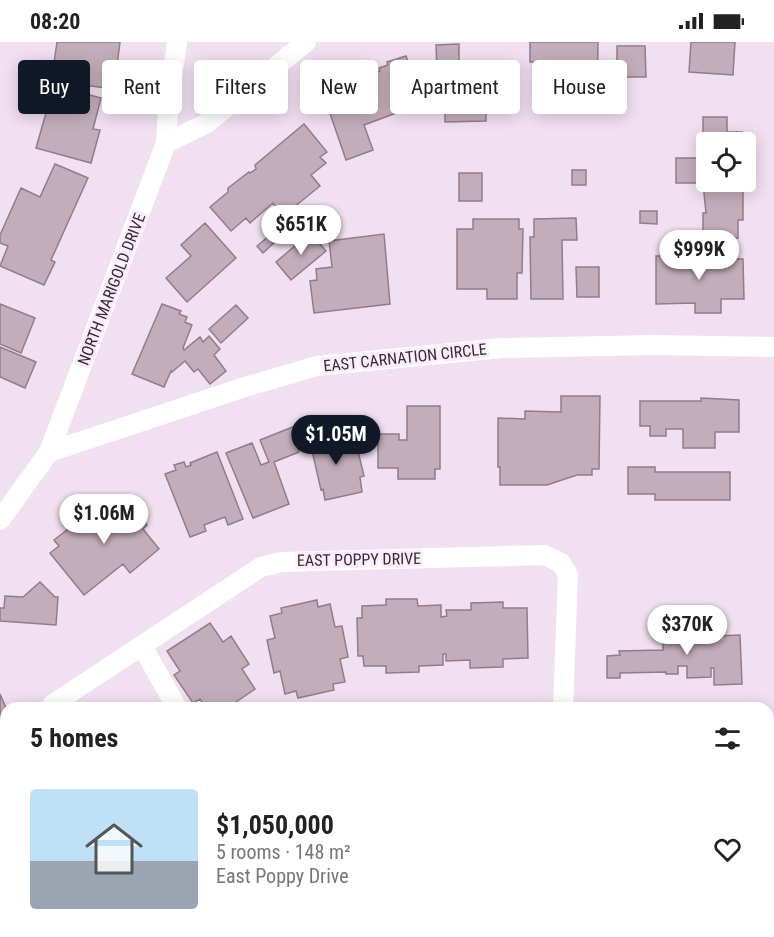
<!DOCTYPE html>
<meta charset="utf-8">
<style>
:root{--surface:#fff;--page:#f6f6f6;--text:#222;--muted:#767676;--line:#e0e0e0;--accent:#111827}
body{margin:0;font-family:"Roboto Condensed",sans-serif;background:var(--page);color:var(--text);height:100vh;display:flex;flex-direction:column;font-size:22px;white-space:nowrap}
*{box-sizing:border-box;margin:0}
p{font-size:20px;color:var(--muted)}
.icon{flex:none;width:33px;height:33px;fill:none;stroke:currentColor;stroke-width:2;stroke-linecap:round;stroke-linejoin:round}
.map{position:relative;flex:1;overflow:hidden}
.drawer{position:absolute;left:0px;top:660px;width:774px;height:236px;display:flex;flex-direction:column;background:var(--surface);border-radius:18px 18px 0 0;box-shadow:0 3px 15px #0003}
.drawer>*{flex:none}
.hud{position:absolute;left:18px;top:18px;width:738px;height:54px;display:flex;gap:12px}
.controls{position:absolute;left:696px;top:90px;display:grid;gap:12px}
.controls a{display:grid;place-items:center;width:60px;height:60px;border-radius:6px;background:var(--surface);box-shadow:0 3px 15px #0003;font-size:30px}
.price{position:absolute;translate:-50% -51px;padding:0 14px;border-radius:21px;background:#fff;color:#222;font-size:20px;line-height:39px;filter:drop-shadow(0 2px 3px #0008)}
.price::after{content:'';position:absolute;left:50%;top:36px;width:18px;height:14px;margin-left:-9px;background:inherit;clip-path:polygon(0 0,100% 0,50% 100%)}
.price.on{background:var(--accent);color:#fff}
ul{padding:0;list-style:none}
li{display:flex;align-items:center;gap:18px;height:150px;padding:0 30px}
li+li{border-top:2px solid var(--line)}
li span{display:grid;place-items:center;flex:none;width:168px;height:120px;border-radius:6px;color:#555}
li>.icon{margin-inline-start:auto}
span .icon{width:72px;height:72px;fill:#fffc;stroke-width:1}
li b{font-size:26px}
h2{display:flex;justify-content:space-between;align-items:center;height:72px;padding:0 30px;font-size:26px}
.chip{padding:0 21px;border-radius:6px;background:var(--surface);box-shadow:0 3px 15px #0003;font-size:21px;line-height:54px}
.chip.on{background:var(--accent);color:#fff}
.status{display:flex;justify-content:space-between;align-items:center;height:42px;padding:0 30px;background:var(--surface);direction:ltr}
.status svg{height:16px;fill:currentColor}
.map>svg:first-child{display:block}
</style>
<div class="status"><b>08:20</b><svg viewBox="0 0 49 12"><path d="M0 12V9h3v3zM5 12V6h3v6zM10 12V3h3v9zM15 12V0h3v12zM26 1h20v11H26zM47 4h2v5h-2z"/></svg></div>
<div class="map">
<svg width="774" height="895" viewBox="0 0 774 895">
<rect width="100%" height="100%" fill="#f1dff2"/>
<path fill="#c4adba" stroke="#927c89" stroke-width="1.5" d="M57,0H120L114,47L60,40L62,22L54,21Z
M530,0H598L597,66L544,65L545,20H530Z
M691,0H735L733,33L689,30Z
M459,2V27H516V67L486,68V79L445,80V30H437L436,3Z
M617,4H645L646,35H617Z
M406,14L423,61L364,83L373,108L346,118L322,48L380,29L379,26L388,23L387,20Z
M64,46L101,56L93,87L100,88L91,121L36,106L48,64L59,67Z
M703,75H727V90H742V100H706V140H740V143H743V178H738V196H703V171H706L703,141H676V116H703Z
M304,82L327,110L320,115L326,121L311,133L320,144L283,174L273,161L250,181L246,176L231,189L210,165L228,150V146L249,130L250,131L256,127L255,123Z
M55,122L88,136L51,218L55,220L44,243L0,224L8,204L0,201V193L21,146L40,155Z
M572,128H586V143H572Z
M459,131H482V159H459Z
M640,169H657V182L640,181Z
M576,176L577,198H562L563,257H531L530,195H534V177Z
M473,177H519V187H523L522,231H517V257H487V247H457V187H473Z
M205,181L236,216L187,260L166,236L191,214L181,203Z
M310,191L326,209L291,238L276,220Z
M384,192L390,262L314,271L310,239L317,238L316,227L332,225L329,199Z
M269,194L274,201L263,211L257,204Z
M720,213V217H743L744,257H721V271H695V261L656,262V214Z
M576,225H599V255H577Z
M0,262L35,276L21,311L0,302Z
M162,262L181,269L179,272L187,275L185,280L192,283L183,306L184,308L200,295L203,300L209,294L220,307L214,313L226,329L210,342L198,327L194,330L185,319L172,330L171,329L164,345L132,332Z
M236,263L248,276L221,301L209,287Z
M0,305L36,320L25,346L0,335Z
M561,354H600L599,427H592V433H577L547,443H500V425H498V376L525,377V369L561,370Z
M701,356L739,358V390H715V406H683V387H666V394H650V384H640V359H701Z
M407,364H440V427H435V437H398V426H378V392H399V398H407Z
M295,384L299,410L274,420L289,462L253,476L226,411L252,401L261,423L269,420L260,398Z
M330,386L335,410L357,405L364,434L360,435L362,450L325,458L323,447L321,448L308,391Z
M217,410L243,477L228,483L225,475L204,483L206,489L190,495L165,432L176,428L174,423L184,420L186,425L191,423L190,421Z
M628,425H655V430H730V458H655V452H628Z
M123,453L147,483L143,487L159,507L130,531L123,522L84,553L50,511L59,504L54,498L86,473L91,479Z
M40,540L55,555H58L56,583L0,579V566H4L5,554L23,555Z
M386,557H417L418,564L441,563V575L447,574L446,568H471V561L503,560V566H527L528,616L503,617V625L470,626V618L446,619V612H443V623L419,624V630L386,631V624H364L363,614H358L357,576H362V564L386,563Z
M317,558L318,565L330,562L335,585L342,584L348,615L340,617L345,640L333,642L334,648L298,656L296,649L285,652L280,629L274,631L267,598L275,596L270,574L282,571L281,566Z
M717,580V594L740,593L742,642L714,643V626H711V635L687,636V624H678V632H666V630L620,631V636H607V614L620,613L619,609L663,608V593L685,592V581Z
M210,581L223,600L231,594L249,622L242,627L255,647L227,666H206L200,657L193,661L174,633L180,629L167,609Z
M0,652L6,666V688L0,690Z
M6,802V838L0,817L6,816L2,803Z
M401,890V895H195L194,893Z"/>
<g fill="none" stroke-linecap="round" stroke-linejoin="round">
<path stroke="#fff" stroke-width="20" d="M166,101L207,81L306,0
M49,410L245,345L317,324L502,306L652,303L774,305
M0,478L49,410L166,101L168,67L177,0
M142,604L177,666
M53,666V662L261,525L281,520L545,513L561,521L568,533L563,666
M768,701H774
M0,761L6,757
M514,890L581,895
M175,895L179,890"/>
</g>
<g text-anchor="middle" stroke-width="6" stroke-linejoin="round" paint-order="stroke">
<g font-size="16" fill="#332c33" stroke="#fcedfd">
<text transform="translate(111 247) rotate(-69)" y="6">NORTH MARIGOLD DRIVE</text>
<text transform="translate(405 315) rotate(-6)" y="6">EAST CARNATION CIRCLE</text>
<text transform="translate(359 517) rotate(-1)" y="6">EAST POPPY DRIVE</text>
</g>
</g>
</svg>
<div class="controls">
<a><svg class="icon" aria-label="locate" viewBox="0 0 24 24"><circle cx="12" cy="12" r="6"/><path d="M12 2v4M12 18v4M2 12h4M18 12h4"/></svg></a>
</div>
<b class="price" style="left:301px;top:214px">$651K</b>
<b class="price" style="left:699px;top:239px">$999K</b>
<b class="price on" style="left:336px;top:424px">$1.05M</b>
<b class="price" style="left:104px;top:503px">$1.06M</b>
<b class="price" style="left:687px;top:614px">$370K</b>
<div class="hud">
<a class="chip on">Buy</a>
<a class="chip">Rent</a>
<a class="chip">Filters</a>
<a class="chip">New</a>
<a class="chip">Apartment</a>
<a class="chip">House</a>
</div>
<section class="drawer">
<h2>5 homes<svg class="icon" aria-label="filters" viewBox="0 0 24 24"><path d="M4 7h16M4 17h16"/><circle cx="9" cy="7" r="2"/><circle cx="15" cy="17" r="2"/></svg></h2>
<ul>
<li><span style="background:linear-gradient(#bfe0f5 60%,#9aa5b1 0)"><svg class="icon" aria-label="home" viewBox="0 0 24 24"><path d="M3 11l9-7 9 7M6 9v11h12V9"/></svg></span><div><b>$1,050,000</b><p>5 rooms · 148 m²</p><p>East Poppy Drive</p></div><svg class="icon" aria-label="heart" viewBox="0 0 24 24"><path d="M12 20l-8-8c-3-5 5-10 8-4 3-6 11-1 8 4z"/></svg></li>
</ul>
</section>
</div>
